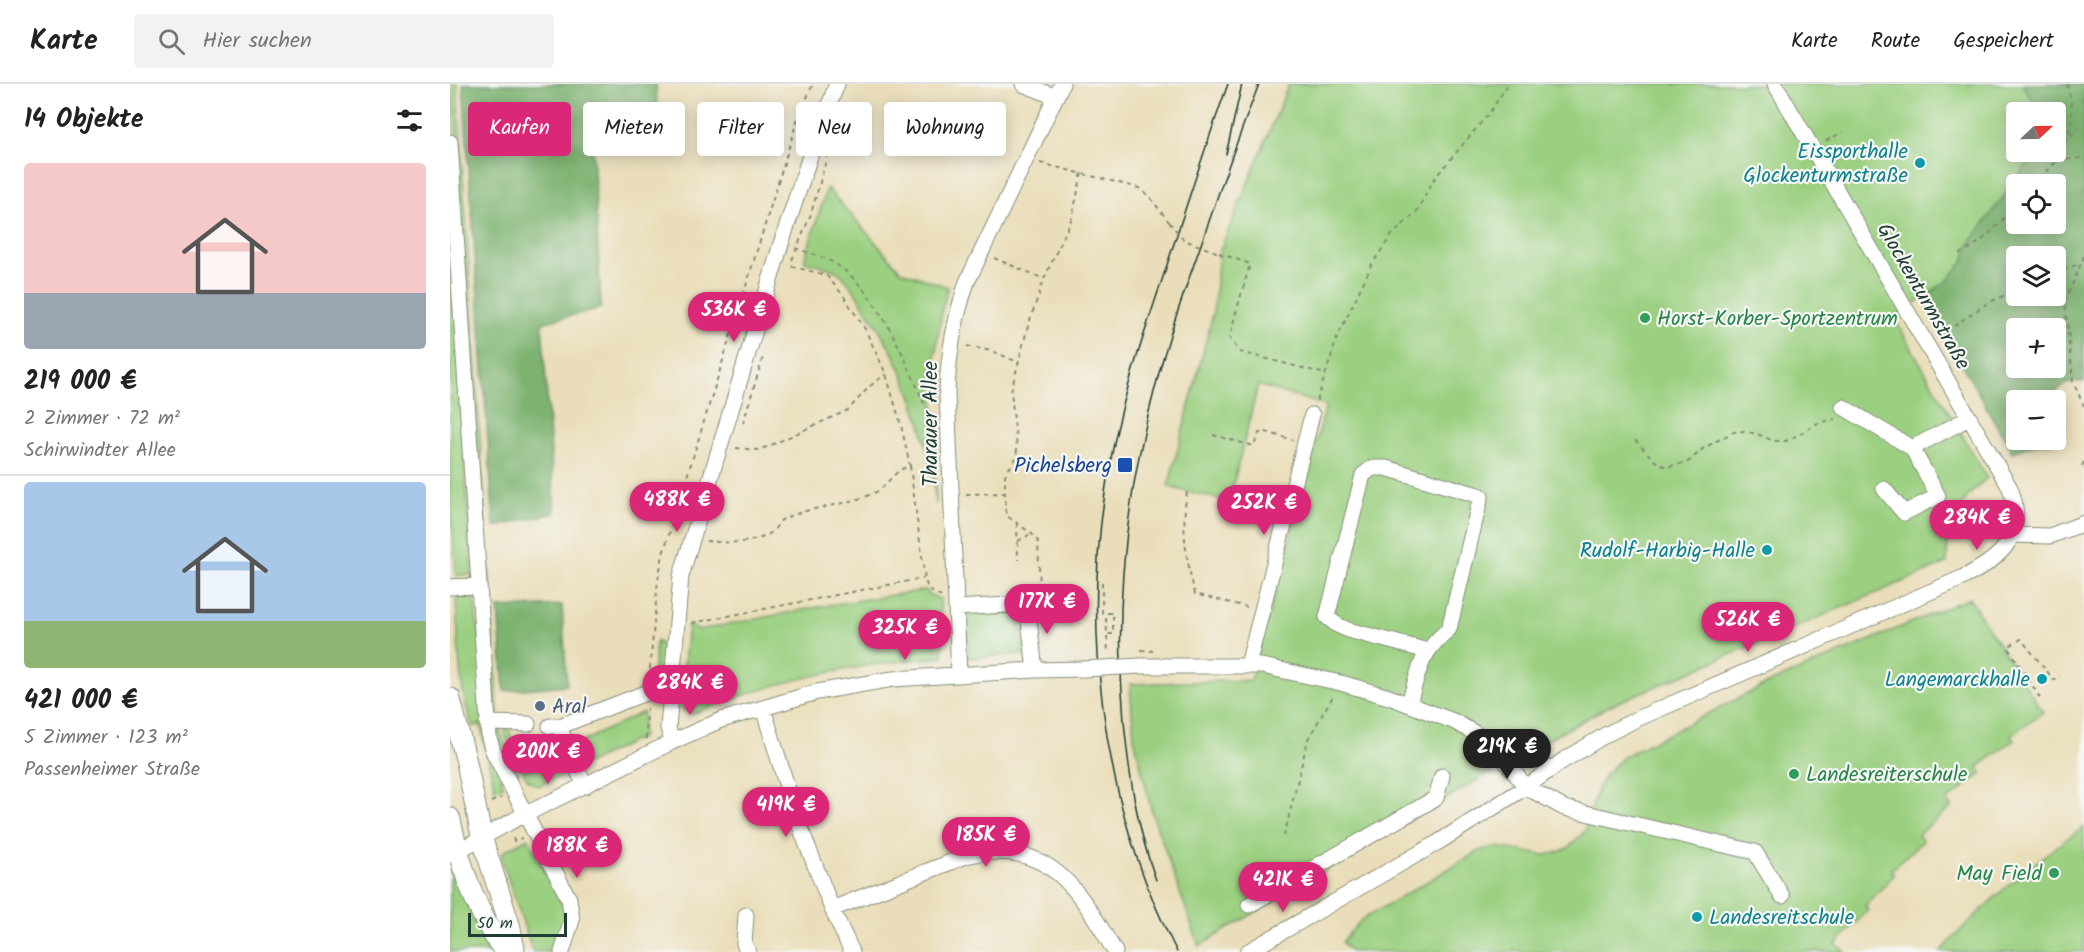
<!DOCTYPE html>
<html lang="de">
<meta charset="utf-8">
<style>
:root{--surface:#fff;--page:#f2f2f2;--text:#222;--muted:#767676;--line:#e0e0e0;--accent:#db2777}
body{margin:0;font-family:Kalam,sans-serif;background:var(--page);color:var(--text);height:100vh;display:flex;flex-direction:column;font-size:22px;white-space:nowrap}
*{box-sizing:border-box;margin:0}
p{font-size:20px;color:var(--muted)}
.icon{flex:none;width:33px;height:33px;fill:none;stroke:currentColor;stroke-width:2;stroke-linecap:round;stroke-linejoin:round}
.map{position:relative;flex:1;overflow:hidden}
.sheet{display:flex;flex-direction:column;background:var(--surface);width:450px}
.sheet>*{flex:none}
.guide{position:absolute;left:18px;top:18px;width:570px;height:54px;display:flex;gap:12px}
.needle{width:39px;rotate:68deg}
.tools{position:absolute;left:1556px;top:18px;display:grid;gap:12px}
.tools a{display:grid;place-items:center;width:60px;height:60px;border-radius:6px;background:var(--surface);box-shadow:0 3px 15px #0003;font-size:30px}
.scale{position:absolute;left:18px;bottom:15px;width:99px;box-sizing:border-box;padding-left:6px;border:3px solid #1f3d34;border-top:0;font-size:16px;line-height:21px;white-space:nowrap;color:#1f3d34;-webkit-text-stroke:4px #f6f6f2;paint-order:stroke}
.price{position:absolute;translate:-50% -51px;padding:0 14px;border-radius:21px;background:var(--accent);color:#fff;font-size:20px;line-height:39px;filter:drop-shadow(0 2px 3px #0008)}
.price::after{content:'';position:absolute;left:50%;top:36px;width:18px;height:14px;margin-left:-9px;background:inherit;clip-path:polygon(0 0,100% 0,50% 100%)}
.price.active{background:#222;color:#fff}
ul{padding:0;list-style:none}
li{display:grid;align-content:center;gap:12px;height:318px;padding:0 24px}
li+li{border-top:2px solid var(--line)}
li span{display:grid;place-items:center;height:186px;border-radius:6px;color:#555}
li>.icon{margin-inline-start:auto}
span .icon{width:108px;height:108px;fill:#fffc;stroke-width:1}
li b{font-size:26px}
h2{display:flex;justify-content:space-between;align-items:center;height:72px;padding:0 24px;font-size:26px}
.chip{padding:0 21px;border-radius:6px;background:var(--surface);box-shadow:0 3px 15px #0003;font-size:21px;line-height:54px}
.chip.active{background:var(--accent);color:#fff}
header{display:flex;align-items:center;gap:36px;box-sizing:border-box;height:84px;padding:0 30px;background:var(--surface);border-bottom:2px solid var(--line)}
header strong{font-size:28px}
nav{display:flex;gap:33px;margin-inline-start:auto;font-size:21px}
.search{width:420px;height:54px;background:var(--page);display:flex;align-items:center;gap:15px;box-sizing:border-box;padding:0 21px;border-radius:6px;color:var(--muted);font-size:22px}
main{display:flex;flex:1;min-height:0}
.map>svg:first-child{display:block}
</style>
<header>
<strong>Karte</strong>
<div class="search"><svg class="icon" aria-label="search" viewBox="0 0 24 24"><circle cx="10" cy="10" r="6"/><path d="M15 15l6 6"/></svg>Hier suchen</div>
<nav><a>Karte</a><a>Route</a><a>Gespeichert</a></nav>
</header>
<main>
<section class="sheet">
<h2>14 Objekte<svg class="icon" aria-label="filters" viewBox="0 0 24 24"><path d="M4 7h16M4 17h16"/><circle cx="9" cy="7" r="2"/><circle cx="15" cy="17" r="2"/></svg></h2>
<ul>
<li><span style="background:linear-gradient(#f6c9c9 70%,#9aa5b1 0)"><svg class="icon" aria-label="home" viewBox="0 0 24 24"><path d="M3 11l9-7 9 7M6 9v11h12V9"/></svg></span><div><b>219 000 €</b><p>2 Zimmer · 72 m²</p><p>Schirwindter Allee</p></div></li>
<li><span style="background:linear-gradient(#a9c7e8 75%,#8fb573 0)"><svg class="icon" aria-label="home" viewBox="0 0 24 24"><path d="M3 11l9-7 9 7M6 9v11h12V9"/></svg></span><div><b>421 000 €</b><p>5 Zimmer · 123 m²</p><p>Passenheimer Straße</p></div></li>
</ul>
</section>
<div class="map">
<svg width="1634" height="868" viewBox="0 0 1634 868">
<rect width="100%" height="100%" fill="#f6f6f2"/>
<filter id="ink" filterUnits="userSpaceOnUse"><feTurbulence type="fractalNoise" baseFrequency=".0167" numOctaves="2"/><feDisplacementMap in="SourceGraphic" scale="12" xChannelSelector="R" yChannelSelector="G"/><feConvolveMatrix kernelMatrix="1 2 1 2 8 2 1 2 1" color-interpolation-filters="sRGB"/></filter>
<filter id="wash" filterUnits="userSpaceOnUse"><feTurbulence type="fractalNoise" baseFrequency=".008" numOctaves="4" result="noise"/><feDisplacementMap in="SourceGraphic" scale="24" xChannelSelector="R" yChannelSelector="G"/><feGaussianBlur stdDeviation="1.35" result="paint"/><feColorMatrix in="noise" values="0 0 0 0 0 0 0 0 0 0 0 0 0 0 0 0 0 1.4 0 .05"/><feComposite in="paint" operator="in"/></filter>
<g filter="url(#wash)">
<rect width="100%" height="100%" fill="#eadeba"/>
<path fill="#9cd081" stroke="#5e865a" stroke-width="1.5" d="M2,0H7L36,445H31Z
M839,0H1634L1605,28H1566V68H1586L1520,159L1514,177L1497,197L1444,234L1537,394C1505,422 1497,437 1497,479L1159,622L1066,673L749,862L702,729L684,653L680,600L801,596L876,322L808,301L779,417L718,403L763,230L769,169Z
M377,104L451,187L498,203L492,226L483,286L486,420C479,348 456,281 414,222C407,211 399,197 389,189C381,183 364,180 354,177Z
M0,154L22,490L6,492L0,412Z
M39,482L48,629L42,627L33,483Z
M476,506L480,511L490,515L493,573C405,580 325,596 243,630L230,625L238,541L248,546L379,521Z
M23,511L53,703L45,705L30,640L23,643C7,604 9,557 6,516L8,512Z
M1519,514L1593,628L1561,651L1564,656L1528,683L1532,689L1497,717L1501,723L1468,751L1473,757L1441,786L1444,791L1415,822L1418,826L1386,860L1395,868H901L892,858L911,836L1031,766L1047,763L1094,771L1106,769L1118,764L1135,747L1147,706L1155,691L1174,672L1317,600Z
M566,528L570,533L575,570L517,574L516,532L521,530Z
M206,557L217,564L214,595L204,599L203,597Z
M193,628L192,653L134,681L123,662Z
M59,644L65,665L75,686L107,670L113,673L119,689L88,702L77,695L56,653L55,645Z
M50,647L53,656L69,689L64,692L42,651Z
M1634,743V868H1490C1533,821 1581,779 1634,743Z
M78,754L115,826V838L106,868H83L51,773L54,767Z
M0,787L6,791L26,842L40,868H0V795L2,794Z"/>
<path fill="#7db26f" stroke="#4e7852" stroke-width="1.5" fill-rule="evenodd" d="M13,0H206L207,26L142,45L151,224L92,239L105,429L44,443Z
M1572,0H1634V298C1618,297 1608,301 1601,316H1566V356H1601L1602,359L1583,361L1562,368L1474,214L1497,197L1514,177L1520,159L1586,68H1605V28H1589ZM1566,100H1605V140H1566ZM1566,172H1605V212H1566ZM1566,244H1605V284H1566Z
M112,521L117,601L54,607L48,524Z"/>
</g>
<g filter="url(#ink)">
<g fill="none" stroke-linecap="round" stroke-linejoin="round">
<g stroke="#848e77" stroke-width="17">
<path id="minor" d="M573,0L606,13
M0,58L39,654L43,667L119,815L122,836L112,868
M1393,323L1462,364L1519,334
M1434,405L1454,429L1488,412L1462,364
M1562,451L1600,452L1634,439
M0,503L29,501
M506,524L577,520L585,586
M798,581L862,331
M691,582H812L891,599L939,613L1003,637L1023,648L1046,665L1076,703L1114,724L1305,768L1332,812
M509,591L497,309C498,271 505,234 517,198L612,0
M959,620C969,585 970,569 999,545L1031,412L936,384H922L913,391L877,533L887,541L898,546L978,567
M313,624L347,735L382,825L402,868
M37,639L78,640
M100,642H110L221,599
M110,642L115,659L135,702
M222,658L218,644L231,492L331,160L363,63L387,0
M0,771L64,736L222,658L271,636L313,624L367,608L443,595L585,586L633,585
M799,821L986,714L992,692
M382,825L516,772C598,753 629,805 665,868
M296,831L294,860L298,868
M797,868L987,759L1076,703L1111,678L1157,650L1189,634L1512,494C1551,475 1578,451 1560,404L1325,0"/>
</g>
<g stroke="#848e77" stroke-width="22">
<path id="major" d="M0,614L16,676L32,754L60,842L65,868
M0,734C10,781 26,829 55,868"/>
</g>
<path stroke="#848e77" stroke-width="2" stroke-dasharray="4.5 4.5" stroke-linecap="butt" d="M1617,0C1623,22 1624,31 1617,53
M1376,57L1393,48
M1608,76L1634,74
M590,79L689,104L699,112L719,138
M1583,100L1608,76L1617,54L1634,39
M345,164C356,168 369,171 380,177C424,198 459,281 476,325L483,329
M769,169L800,180L783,239L780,255L790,268L876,290
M1509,170C1534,159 1549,140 1566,120
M1634,172L1615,217L1623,298L1634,322
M544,174L594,195
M342,176L361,130L381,59
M1605,189L1629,180
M1489,252L1536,220L1566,206
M517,262L542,267L568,278
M867,317L887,254L922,180L942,151L967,127L984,95L1040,28L1058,0
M293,339L313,273
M763,351L804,362L809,349L816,348L843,356
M1185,356L1205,377L1216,383L1238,378L1254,364L1283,348L1293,347L1307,350L1324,357H1336L1356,347L1365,340L1385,335
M286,364L307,366L317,363L398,326L420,302L436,290
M460,382L475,496C478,507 482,509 492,513
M1632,382L1634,377
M737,408C731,445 736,474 745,510L797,523
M516,410L555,409
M567,439L568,476
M256,457C276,459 307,461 323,447C327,443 329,436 335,434C363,422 396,422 424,409C437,403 444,385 460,382L451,341L436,290L415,245L393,211L376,191L340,182
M568,457L581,450
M652,498V529H663V550H657
M590,504L588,457L582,450L557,432L555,425V391L566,374L567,365L561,307L578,242L594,195L622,134L632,89
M656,534L658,568
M242,539L474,494
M691,566L703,567
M199,594L208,496L213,470L348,34L363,0
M1590,614L1558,563L1571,555L1604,596L1610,592
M196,655L197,623
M41,718L51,714
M834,752L858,655L883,612
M63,754L64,757L72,754"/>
<use href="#minor" stroke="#fff" stroke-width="15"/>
<use href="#major" stroke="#fff" stroke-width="20"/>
<path stroke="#1f3d34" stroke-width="1.5" d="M776,70L792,0
M706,796C687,744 679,691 674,637C664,525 676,412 705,304C718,252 737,200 755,149C772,99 790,49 809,0
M727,868C649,717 628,529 663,364C676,301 697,241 717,181C737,120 756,60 778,0"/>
<g stroke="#848e77" stroke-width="17" stroke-linecap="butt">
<path id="minor-bridge" d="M633,585L691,582"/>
</g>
<path stroke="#848e77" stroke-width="2" stroke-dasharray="4.5 4.5" stroke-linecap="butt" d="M719,138L734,156L769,169"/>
<use href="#minor-bridge" stroke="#fff" stroke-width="15"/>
</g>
</g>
<g fill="#0f9aa8" stroke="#f6f6f2" stroke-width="2">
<circle cx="1470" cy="79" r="6"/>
<circle cx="1317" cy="466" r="6"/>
<circle cx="1592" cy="595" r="6"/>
<circle cx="1247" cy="833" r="6"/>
</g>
<g fill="#2e9e5b" stroke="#f6f6f2" stroke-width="2">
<circle cx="1195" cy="234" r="6"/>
<circle cx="1344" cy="690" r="6"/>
<circle cx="1604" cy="789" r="6"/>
</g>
<rect fill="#1a4fb4" stroke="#f6f6f2" stroke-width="2" x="667" y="373" width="16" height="16" rx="3"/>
<circle fill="#5c6f8a" stroke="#f6f6f2" stroke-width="2" cx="90" cy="622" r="6"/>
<g text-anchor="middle" stroke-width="4.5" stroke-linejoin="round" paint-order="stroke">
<g font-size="21" fill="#0d838f" stroke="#f6f6f2" text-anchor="end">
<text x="1458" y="74">Eissporthalle<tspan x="1458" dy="24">Glockenturmstraße</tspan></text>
<text x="1305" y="473">Rudolf-Harbig-Halle</text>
<text x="1580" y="602">Langemarckhalle</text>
<text x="1259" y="840" text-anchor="start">Landesreitschule</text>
</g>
<g font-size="21" fill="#1f3d34" stroke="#f6f6f2">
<text transform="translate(1474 212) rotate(60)" y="7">Glockenturmstraße</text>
<text transform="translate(480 340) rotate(-90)" y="7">Tharauer Allee</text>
</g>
<g font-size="21" fill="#27864d" stroke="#f6f6f2" text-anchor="start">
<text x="1207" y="241">Horst-Korber-Sportzentrum</text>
<text x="1356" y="697">Landesreiterschule</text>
<text x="1592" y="796" text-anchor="end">May Field</text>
</g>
<g font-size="21" fill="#164399" stroke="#f6f6f2" text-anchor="end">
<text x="662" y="388">Pichelsberg</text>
</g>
<g font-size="21" fill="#4e5e75" stroke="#f6f6f2" text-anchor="start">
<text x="102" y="629">Aral</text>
</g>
</g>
</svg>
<div class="tools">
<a><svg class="needle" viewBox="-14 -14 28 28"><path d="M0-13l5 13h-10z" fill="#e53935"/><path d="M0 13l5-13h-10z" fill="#767676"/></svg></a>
<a><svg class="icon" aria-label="locate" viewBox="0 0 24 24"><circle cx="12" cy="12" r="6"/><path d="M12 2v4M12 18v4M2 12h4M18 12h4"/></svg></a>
<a><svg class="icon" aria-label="layers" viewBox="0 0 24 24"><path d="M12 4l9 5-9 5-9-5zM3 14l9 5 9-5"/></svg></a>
<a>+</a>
<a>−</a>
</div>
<div class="scale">50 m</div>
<b class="price" style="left:284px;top:259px">536K €</b>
<b class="price" style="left:227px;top:449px">488K €</b>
<b class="price" style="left:814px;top:452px">252K €</b>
<b class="price" style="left:1527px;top:467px">284K €</b>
<b class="price" style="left:597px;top:551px">177K €</b>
<b class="price" style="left:1298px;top:569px">526K €</b>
<b class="price" style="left:455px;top:577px">325K €</b>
<b class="price" style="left:240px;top:632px">284K €</b>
<b class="price active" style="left:1057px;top:696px">219K €</b>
<b class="price" style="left:98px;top:701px">200K €</b>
<b class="price" style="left:336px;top:754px">419K €</b>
<b class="price" style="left:536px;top:784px">185K €</b>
<b class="price" style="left:127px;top:795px">188K €</b>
<b class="price" style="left:833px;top:829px">421K €</b>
<div class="guide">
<a class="chip active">Kaufen</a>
<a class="chip">Mieten</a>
<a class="chip">Filter</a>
<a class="chip">Neu</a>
<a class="chip">Wohnung</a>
</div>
</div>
</main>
